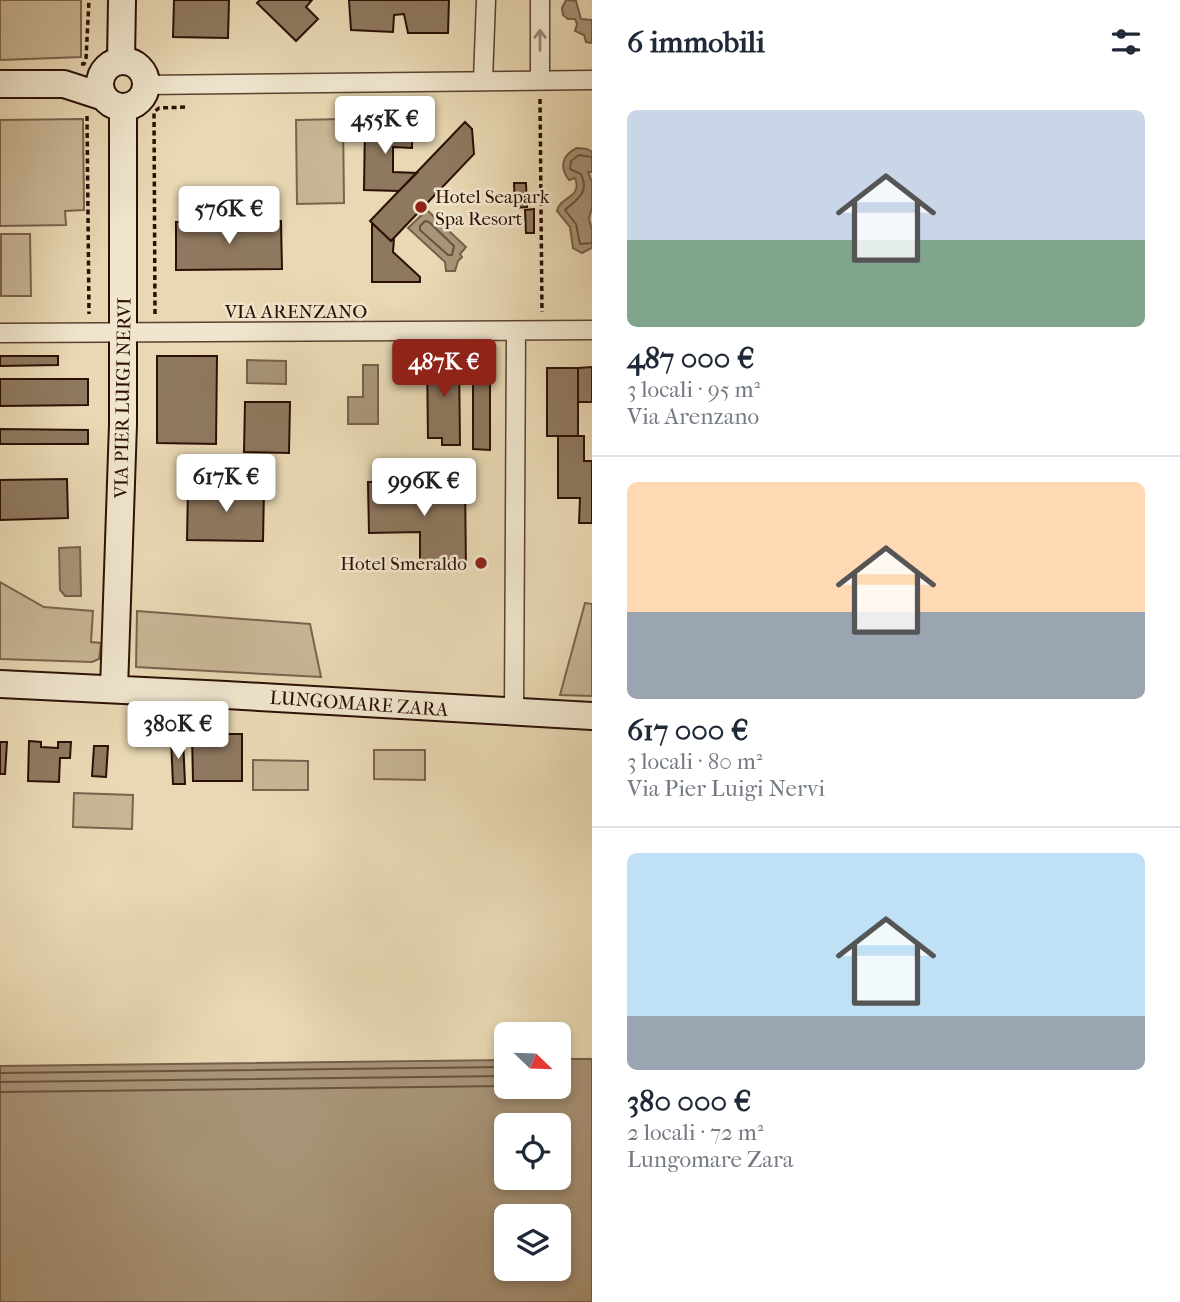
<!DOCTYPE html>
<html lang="it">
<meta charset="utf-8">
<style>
:root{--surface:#fff;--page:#f2f2f3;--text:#1f2937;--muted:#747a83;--line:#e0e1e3;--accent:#8f2418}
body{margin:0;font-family:"IM FELL French Canon",serif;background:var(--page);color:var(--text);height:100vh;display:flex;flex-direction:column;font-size:26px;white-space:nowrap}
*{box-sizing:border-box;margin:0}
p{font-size:23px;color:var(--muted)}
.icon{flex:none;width:38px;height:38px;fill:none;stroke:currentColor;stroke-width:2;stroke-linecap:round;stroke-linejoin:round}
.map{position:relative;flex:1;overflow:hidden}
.panel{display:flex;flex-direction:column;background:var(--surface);width:588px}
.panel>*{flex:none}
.needle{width:46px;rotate:113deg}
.buttons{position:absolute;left:494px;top:1022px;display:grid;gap:14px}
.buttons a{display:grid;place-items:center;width:77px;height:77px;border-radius:10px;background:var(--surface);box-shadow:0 4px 10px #0003;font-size:35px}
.price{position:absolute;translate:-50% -60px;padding:0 16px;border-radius:7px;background:#fff;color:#222;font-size:23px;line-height:46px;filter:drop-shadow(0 2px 4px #0008)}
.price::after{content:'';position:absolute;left:50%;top:42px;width:21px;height:16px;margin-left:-10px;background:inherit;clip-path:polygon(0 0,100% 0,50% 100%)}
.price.on{background:var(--accent);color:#fff}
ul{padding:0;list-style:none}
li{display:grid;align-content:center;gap:14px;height:371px;padding:0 35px}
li+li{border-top:2px solid var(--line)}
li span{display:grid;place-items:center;height:217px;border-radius:10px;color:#555}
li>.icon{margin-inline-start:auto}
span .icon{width:126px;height:126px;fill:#fffc;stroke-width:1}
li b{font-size:30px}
h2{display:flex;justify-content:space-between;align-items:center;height:84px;padding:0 35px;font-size:30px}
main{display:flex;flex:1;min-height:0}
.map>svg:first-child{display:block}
</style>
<main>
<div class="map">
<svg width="592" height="1302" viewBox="0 0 592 1302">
<rect width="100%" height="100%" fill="#e8d8b3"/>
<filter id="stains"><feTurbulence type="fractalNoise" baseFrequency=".00286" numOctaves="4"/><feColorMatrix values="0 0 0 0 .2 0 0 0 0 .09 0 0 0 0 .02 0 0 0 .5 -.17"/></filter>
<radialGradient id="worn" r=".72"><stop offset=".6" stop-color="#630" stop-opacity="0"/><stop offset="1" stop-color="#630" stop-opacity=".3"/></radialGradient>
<path fill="#c8b695" stroke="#7a624d" stroke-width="2" d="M0,0H81V57L0,60Z
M83,119L84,210L65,211L66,225L0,226V120Z
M343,119L344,203L297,204L296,120Z
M1,234H30L31,296H1Z
M0,582L44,607L93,611L91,642L101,643L99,659L92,662L0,659Z
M585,603L592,604V696L560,695Z
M137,611L310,624L321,677L136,667Z
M374,750H425V780L374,779Z
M253,760L308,761V790H253Z
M74,793L133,795L132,829L73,827Z"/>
<path fill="#a89478" stroke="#765f4a" stroke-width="2" fill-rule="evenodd" d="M566,0L576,1L581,19L592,20V43L586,42L584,35L575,31L577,24L575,19H568L563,15L562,8Z
M577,148L587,149L592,152V172H588L592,182V207L589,219L592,230V248L582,253L573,248L570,227L557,211C560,196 583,198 575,178L569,180C559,167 562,155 577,148Z
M427,210L466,247L460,254L462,257L458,261L455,271H446L445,262L408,228Z
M247,360L286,361V384L247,383Z
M363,365H378V424H348V397H363Z
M80,547L81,596H65L60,590L59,548Z
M558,1059H592V1302H0V1066L506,1060V1087H558ZM506,1125H558V1178H506ZM506,1216H558V1269H506Z"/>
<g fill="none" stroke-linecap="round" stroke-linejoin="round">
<path stroke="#6a523e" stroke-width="2" d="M592,157L579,155L571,161L570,169L581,174C590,193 577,199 565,210L576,224L580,244L592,243
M425,221L429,222L454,246L452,255H448L420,230V226Z
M0,1073L506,1067
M0,1082L506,1076
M0,1092L506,1086"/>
</g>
<path fill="#8e785f" stroke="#2c0f05" stroke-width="2" d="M174,0H229L228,38L173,37Z
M260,0H312L306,7L318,19L296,41L257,3Z
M349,0H449L448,33H408L404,14L394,15L393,32L351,30Z
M465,122L472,129L474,154L391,241L370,221Z
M365,124L412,125V148L393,147V172L417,173L399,191L364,190Z
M514,183H526L527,207L515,208Z
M534,209V233H526L525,210Z
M281,221L282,269L176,270V222Z
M372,223L391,241L394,238L393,252L420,277V282H372Z
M427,355H459L460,445H442V438H428Z
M473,355H490V450L473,449Z
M0,356H58V365L0,366Z
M157,356H217L216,444L157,443Z
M592,367V402H578V368Z
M547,368H578V436H547Z
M0,379H88V405L0,406Z
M245,402H290L289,453L244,452Z
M0,429L88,430V444H0Z
M558,436H584V461H592V523H579L580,498H558Z
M67,479L68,518L0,520V480Z
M465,481L466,570H420V532L369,533L368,482Z
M188,487L264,488L263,541L187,540Z
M192,734H242V781H193Z
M171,738H183L185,784H173Z
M29,741L41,742V747L58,748V742H71L70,758H60L59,782L28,781Z
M0,742H7L5,774H0Z
M94,746H108L106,777L92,776Z"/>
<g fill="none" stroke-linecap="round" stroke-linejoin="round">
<g stroke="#5b4130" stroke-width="21">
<path id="street" d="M540,0V80
M483,80L486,0
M146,85L592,80
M0,333L592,330
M514,712L516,331"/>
</g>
<g stroke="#2c0f05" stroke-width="30">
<path id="secondary" d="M121,61L122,0
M100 84a23 23 0 1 1 46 0a23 23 0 1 1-46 0Z
M0,84H64L104,97
M0,684L226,695L592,716
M114,689L123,424V107"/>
</g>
<path stroke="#2c0f05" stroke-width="3.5" stroke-dasharray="5 3.5" stroke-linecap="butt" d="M81,64H84L86,59L89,0
M540,99L542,312
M87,116L89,314
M155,314L154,112L159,108L188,107"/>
<use href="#street" stroke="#f0e6ce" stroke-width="18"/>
<use href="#secondary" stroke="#f0e6ce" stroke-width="26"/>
</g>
<defs><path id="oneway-shaft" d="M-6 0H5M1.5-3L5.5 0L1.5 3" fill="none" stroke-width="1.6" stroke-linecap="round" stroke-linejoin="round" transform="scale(1.75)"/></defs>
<use stroke="#988574" href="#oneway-shaft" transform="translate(540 40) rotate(-90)"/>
<g fill="#8f2418" stroke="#f0e6ce" stroke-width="2.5">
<circle cx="421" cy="207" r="7"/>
<circle cx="481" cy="563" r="7"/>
</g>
<g text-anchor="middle" stroke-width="5" stroke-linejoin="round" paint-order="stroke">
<g font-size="19" fill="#2c0f05" stroke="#f0e6ce" text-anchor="start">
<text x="435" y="203">Hotel Seapark<tspan x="435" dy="22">Spa Resort</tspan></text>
<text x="467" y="570" text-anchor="end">Hotel Smeraldo</text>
</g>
<g font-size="19" fill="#2c0f05" stroke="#f0e6ce">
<text x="296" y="318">VIA ARENZANO</text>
<text transform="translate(122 398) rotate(-89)" y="7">VIA PIER LUIGI NERVI</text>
<text transform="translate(359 703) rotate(4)" y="7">LUNGOMARE ZARA</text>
</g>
</g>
<rect width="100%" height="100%" filter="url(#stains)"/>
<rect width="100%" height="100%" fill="url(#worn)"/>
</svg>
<div class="buttons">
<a><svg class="needle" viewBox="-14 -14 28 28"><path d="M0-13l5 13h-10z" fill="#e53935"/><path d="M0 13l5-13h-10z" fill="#747a83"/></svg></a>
<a><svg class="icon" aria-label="locate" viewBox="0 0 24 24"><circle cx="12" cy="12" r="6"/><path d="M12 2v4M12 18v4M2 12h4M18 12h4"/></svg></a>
<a><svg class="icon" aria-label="layers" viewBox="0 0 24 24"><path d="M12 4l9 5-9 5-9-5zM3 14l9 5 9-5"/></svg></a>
</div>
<b class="price" style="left:385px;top:156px">455K €</b>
<b class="price" style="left:229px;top:246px">576K €</b>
<b class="price on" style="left:444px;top:399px">487K €</b>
<b class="price" style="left:226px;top:514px">617K €</b>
<b class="price" style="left:424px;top:518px">996K €</b>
<b class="price" style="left:178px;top:761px">380K €</b>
</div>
<section class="panel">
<h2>6 immobili<svg class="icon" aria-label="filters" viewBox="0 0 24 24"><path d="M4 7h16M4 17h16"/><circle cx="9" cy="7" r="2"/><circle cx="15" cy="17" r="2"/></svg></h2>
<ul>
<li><span style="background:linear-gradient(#c9d6e8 60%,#7fa58c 0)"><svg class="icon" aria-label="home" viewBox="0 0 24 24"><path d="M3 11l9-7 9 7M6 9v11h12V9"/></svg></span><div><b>487 000 €</b><p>3 locali · 95 m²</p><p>Via Arenzano</p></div></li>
<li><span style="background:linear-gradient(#ffd9b3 60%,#9aa5b1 0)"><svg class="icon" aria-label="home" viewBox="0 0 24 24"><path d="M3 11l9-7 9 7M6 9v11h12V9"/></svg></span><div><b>617 000 €</b><p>3 locali · 80 m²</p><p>Via Pier Luigi Nervi</p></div></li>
<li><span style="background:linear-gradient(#bfe0f5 75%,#9aa5b1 0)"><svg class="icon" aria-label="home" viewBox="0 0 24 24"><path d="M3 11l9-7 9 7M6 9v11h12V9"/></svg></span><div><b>380 000 €</b><p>2 locali · 72 m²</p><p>Lungomare Zara</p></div></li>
</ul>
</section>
</main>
